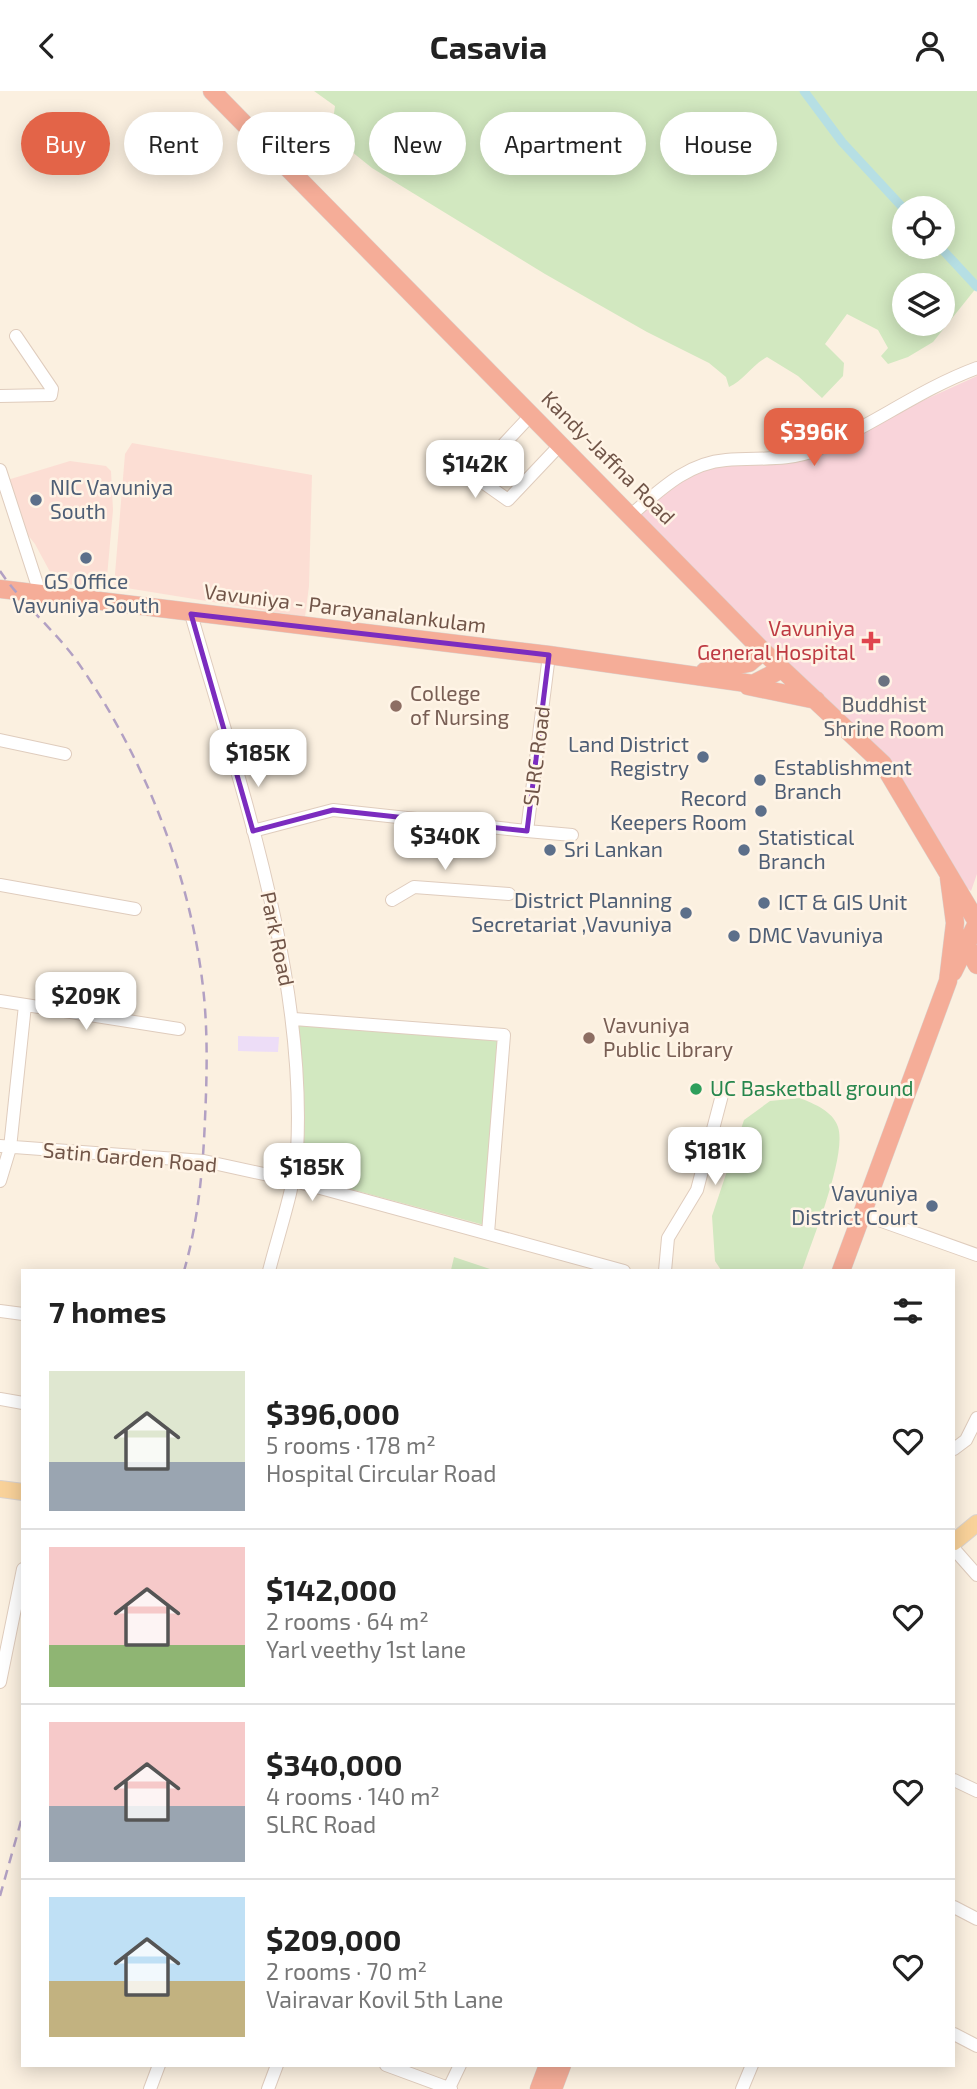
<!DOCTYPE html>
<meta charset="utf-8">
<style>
:root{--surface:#fff;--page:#f2f2f2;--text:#222;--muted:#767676;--line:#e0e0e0;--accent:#e36448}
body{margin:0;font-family:"Exo 2",sans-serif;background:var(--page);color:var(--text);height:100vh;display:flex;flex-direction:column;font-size:26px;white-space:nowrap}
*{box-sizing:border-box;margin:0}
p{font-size:23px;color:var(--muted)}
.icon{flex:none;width:38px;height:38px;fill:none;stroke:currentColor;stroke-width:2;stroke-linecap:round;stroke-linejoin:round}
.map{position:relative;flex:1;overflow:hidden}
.panel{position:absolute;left:21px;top:1178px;width:934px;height:798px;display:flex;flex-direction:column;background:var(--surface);border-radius:0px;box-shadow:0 4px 18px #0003}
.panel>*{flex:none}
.top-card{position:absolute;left:21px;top:21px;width:936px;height:63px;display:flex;gap:14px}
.buttons{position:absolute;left:892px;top:105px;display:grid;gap:14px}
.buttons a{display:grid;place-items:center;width:63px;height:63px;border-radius:50%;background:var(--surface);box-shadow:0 4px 18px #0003;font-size:35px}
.price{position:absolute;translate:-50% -60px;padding:0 16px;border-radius:14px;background:#fff;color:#222;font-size:23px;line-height:46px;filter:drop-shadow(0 2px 4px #0008)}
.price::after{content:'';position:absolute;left:50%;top:42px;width:21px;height:16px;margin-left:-10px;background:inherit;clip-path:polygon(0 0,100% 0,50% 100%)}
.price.active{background:var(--accent);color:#fff}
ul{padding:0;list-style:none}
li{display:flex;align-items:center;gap:21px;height:175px;padding:0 28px}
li+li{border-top:2px solid var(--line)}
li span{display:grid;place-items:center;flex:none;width:196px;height:140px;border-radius:0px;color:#555}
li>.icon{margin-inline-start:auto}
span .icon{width:84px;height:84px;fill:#fffc;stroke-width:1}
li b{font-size:30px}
h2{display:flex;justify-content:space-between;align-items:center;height:84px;padding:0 28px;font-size:30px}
.chip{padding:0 24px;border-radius:32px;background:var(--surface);box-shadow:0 4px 18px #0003;font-size:24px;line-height:63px}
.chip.active{background:var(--accent);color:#fff}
header{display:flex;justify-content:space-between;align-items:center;height:91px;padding:0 28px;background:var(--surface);font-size:32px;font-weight:700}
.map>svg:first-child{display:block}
</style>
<header><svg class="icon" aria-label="back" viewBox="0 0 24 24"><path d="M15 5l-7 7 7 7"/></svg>Casavia<svg class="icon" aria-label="person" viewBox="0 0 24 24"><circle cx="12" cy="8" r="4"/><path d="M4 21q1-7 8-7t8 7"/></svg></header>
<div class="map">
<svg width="977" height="1998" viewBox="0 0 977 1998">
<rect width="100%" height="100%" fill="#fbf0e0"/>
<path fill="#fcded4" d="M132,352L312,384L309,495L305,526L114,495L125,363Z
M70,370L106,375L111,380L113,419L106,497L56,492L35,453L19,433L4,390Z"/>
<path fill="#edddf7" d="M238,945L279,946L278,961L238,960Z"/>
<path fill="#f9d4da" d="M977,285V783L971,800L964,794L892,675L638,424L681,387L725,372L788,371Z"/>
<path fill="#d2e8c0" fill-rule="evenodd" d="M314,0H977V196L933,251L908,266L888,273L881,265L888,257L878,239L847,223L825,253L844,272L843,285L822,307L798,285L767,266C751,275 743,290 729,296L726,286L709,272L647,241L545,183L372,77L331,44L335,15ZM943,117V156H905V117ZM943,194V233H905V194Z
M296,933L499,948L484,1134L294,1083Z
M800,1007C814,1013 833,1020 838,1036C847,1063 814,1144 804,1174L802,1179H721L715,1170L712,1125L744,1029L770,1010Z
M454,1166L493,1179H451Z"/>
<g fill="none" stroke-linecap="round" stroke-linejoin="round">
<path stroke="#b6dfe4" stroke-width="9" d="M804,0L842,51L905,119
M940,156L977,196"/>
<g stroke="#dfccbd" stroke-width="14">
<path id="minor" d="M0,305L51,304L52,298L16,245
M532,323L474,385L508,409L561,353
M0,379L40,502
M632,423C660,399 687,372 726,369C757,366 787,371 816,359C872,335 920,298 977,277
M191,523C239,691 307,884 297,1061C295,1095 278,1144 269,1180
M0,649L65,663
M253,740L333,719L527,740L549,564
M527,740L572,744
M0,794L135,818
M392,809L414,796L509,803
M0,910L179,938
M294,928L504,944L488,1142
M0,1055L204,1070L291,1089L624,1180
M0,1090L10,1057L25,914
M862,1123L977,1164
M665,1180L668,1147L697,1099L722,1004
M0,1220L23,1223
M0,1308L23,1312
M954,1358L966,1349L977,1327
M954,1458L977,1484
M0,1591L23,1478
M954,1689L977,1700
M954,1816L977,1828
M954,1943L977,1955
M386,1974L451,1998
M449,1997L460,1974
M150,1998L159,1974
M268,1998L277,1974
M742,1998L752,1974"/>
</g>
<g stroke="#dad3cf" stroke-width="18">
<path id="major" d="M0,1398L23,1401
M954,1451L977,1432"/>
</g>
<g stroke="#dad3cf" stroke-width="19">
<path id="highway" d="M212,0L763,560L883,673L977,831
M0,498L549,564L753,593L782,578
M705,580L749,572L763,560
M748,595L816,609
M963,847L977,874
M953,881L977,832
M841,1180L948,890L955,832L949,787
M539,1998L548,1974
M553,1998L562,1974"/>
</g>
<use href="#minor" stroke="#fff" stroke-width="12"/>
<use href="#major" stroke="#f9d29a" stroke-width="16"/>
<use href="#highway" stroke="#f5ad98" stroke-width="18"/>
<path stroke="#b2a0c3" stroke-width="2.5" stroke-dasharray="10 7" stroke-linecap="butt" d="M0,480C23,514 56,540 79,573C144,666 190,783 203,896C208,940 207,984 205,1028C203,1079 198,1131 184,1180
M0,1805L23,1723"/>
</g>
<path fill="none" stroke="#7b2cbf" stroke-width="5" stroke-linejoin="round" d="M191,523L549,564L527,740L333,719L253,740Z"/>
<g fill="#5c6f8a" stroke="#fff4e6" stroke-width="2.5">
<circle cx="36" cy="409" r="7"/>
<circle cx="86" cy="467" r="7"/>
<circle cx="703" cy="666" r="7"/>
<circle cx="760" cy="689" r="7"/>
<circle cx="761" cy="720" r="7"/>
<circle cx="550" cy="759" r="7"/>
<circle cx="744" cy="759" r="7"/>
<circle cx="764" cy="812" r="7"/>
<circle cx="686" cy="822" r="7"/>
<circle cx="734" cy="845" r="7"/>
<circle cx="932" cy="1115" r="7"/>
</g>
<path fill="#e0444e" stroke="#fff4e6" stroke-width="2.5" d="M867.5 539.5h7v7h7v7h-7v7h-7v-7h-7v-7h7z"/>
<circle fill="#6b7280" stroke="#fff4e6" stroke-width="2.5" cx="884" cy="590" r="7"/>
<g fill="#8d6e63" stroke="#fff4e6" stroke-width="2.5">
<circle cx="396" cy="615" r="7"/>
<circle cx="589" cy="947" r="7"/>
</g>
<circle fill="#2e9e5b" stroke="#fff4e6" stroke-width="2.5" cx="696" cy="998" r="7"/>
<g text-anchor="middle" stroke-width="5" stroke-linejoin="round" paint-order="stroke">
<g font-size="21" fill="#715548" stroke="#fff4e6">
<text transform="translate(608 367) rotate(45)" y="7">Kandy-Jaffna Road</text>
<text transform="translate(345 518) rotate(7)" y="7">Vavuniya - Parayanalankulam</text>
<text transform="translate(537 665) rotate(-83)" y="7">SLRC Road</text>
<text transform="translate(277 848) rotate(78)" y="7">Park Road</text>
<text transform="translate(130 1067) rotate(5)" y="7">Satin Garden Road</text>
</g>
<g font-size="21" fill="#4e5e75" stroke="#fff4e6" text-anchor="start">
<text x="50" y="404">NIC Vavuniya<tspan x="50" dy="24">South</tspan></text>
<text x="86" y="498" text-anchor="middle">GS Office<tspan x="86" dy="24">Vavuniya South</tspan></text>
<text x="689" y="661" text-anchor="end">Land District<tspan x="689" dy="24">Registry</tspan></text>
<text x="774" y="684">Establishment<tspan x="774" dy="24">Branch</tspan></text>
<text x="747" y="715" text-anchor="end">Record<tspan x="747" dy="24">Keepers Room</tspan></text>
<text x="758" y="754">Statistical<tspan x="758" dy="24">Branch</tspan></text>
<text x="564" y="766">Sri Lankan</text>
<text x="672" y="817" text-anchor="end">District Planning<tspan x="672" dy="24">Secretariat ,Vavuniya</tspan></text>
<text x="778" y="819">ICT &amp; GIS Unit</text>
<text x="748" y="852">DMC Vavuniya</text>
<text x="918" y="1110" text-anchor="end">Vavuniya<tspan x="918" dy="24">District Court</tspan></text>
</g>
<g font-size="21" fill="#be3a42" stroke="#fff4e6" text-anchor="end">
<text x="855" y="545">Vavuniya<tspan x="855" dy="24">General Hospital</tspan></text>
</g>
<g font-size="21" fill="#785e54" stroke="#fff4e6" text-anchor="start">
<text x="410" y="610">College<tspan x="410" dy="24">of Nursing</tspan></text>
<text x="603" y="942">Vavuniya<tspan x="603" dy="24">Public Library</tspan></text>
</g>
<g font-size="21" fill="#5b616d" stroke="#fff4e6">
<text x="884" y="621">Buddhist<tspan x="884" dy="24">Shrine Room</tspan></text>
</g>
<g font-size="21" fill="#27864d" stroke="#fff4e6" text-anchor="start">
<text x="710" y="1005">UC Basketball ground</text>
</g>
</g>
</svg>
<div class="buttons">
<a><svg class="icon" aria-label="locate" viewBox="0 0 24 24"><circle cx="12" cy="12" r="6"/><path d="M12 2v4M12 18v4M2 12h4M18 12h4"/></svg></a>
<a><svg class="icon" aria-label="layers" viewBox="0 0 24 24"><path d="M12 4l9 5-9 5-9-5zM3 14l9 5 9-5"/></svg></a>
</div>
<b class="price active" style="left:814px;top:377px">$396K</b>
<b class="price" style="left:475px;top:409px">$142K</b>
<b class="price" style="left:258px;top:698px">$185K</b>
<b class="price" style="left:445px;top:781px">$340K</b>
<b class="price" style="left:86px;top:941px">$209K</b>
<b class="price" style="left:715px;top:1096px">$181K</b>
<b class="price" style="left:312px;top:1112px">$185K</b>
<div class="top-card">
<a class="chip active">Buy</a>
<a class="chip">Rent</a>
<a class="chip">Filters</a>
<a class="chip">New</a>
<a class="chip">Apartment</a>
<a class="chip">House</a>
</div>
<section class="panel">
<h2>7 homes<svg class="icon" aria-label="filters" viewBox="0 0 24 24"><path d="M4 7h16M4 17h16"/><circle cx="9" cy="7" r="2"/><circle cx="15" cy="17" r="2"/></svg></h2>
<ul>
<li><span style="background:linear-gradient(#dfe7d0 65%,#9aa5b1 0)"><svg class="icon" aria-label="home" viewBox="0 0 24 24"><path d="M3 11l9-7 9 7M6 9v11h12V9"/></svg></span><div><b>$396,000</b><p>5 rooms · 178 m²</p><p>Hospital Circular Road</p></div><svg class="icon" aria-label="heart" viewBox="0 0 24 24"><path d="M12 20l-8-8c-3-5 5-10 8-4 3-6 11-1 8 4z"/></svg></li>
<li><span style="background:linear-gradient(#f6c9c9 70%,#8fb573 0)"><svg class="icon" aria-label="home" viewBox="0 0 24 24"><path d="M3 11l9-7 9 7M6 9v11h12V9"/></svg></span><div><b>$142,000</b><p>2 rooms · 64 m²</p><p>Yarl veethy 1st lane</p></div><svg class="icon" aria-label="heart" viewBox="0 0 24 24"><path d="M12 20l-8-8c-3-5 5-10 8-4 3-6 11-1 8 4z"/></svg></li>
<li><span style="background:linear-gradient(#f6c9c9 60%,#9aa5b1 0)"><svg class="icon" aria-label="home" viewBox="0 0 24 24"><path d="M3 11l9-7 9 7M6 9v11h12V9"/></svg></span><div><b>$340,000</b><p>4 rooms · 140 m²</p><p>SLRC Road</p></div><svg class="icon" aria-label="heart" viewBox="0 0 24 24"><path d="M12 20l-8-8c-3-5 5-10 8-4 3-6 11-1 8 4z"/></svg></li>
<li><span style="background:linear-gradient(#bfe0f5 60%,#c2b280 0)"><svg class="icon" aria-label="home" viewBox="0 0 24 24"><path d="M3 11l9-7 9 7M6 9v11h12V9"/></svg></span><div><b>$209,000</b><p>2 rooms · 70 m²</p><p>Vairavar Kovil 5th Lane</p></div><svg class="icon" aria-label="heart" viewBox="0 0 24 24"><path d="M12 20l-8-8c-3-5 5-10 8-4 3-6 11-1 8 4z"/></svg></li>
</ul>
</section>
</div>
